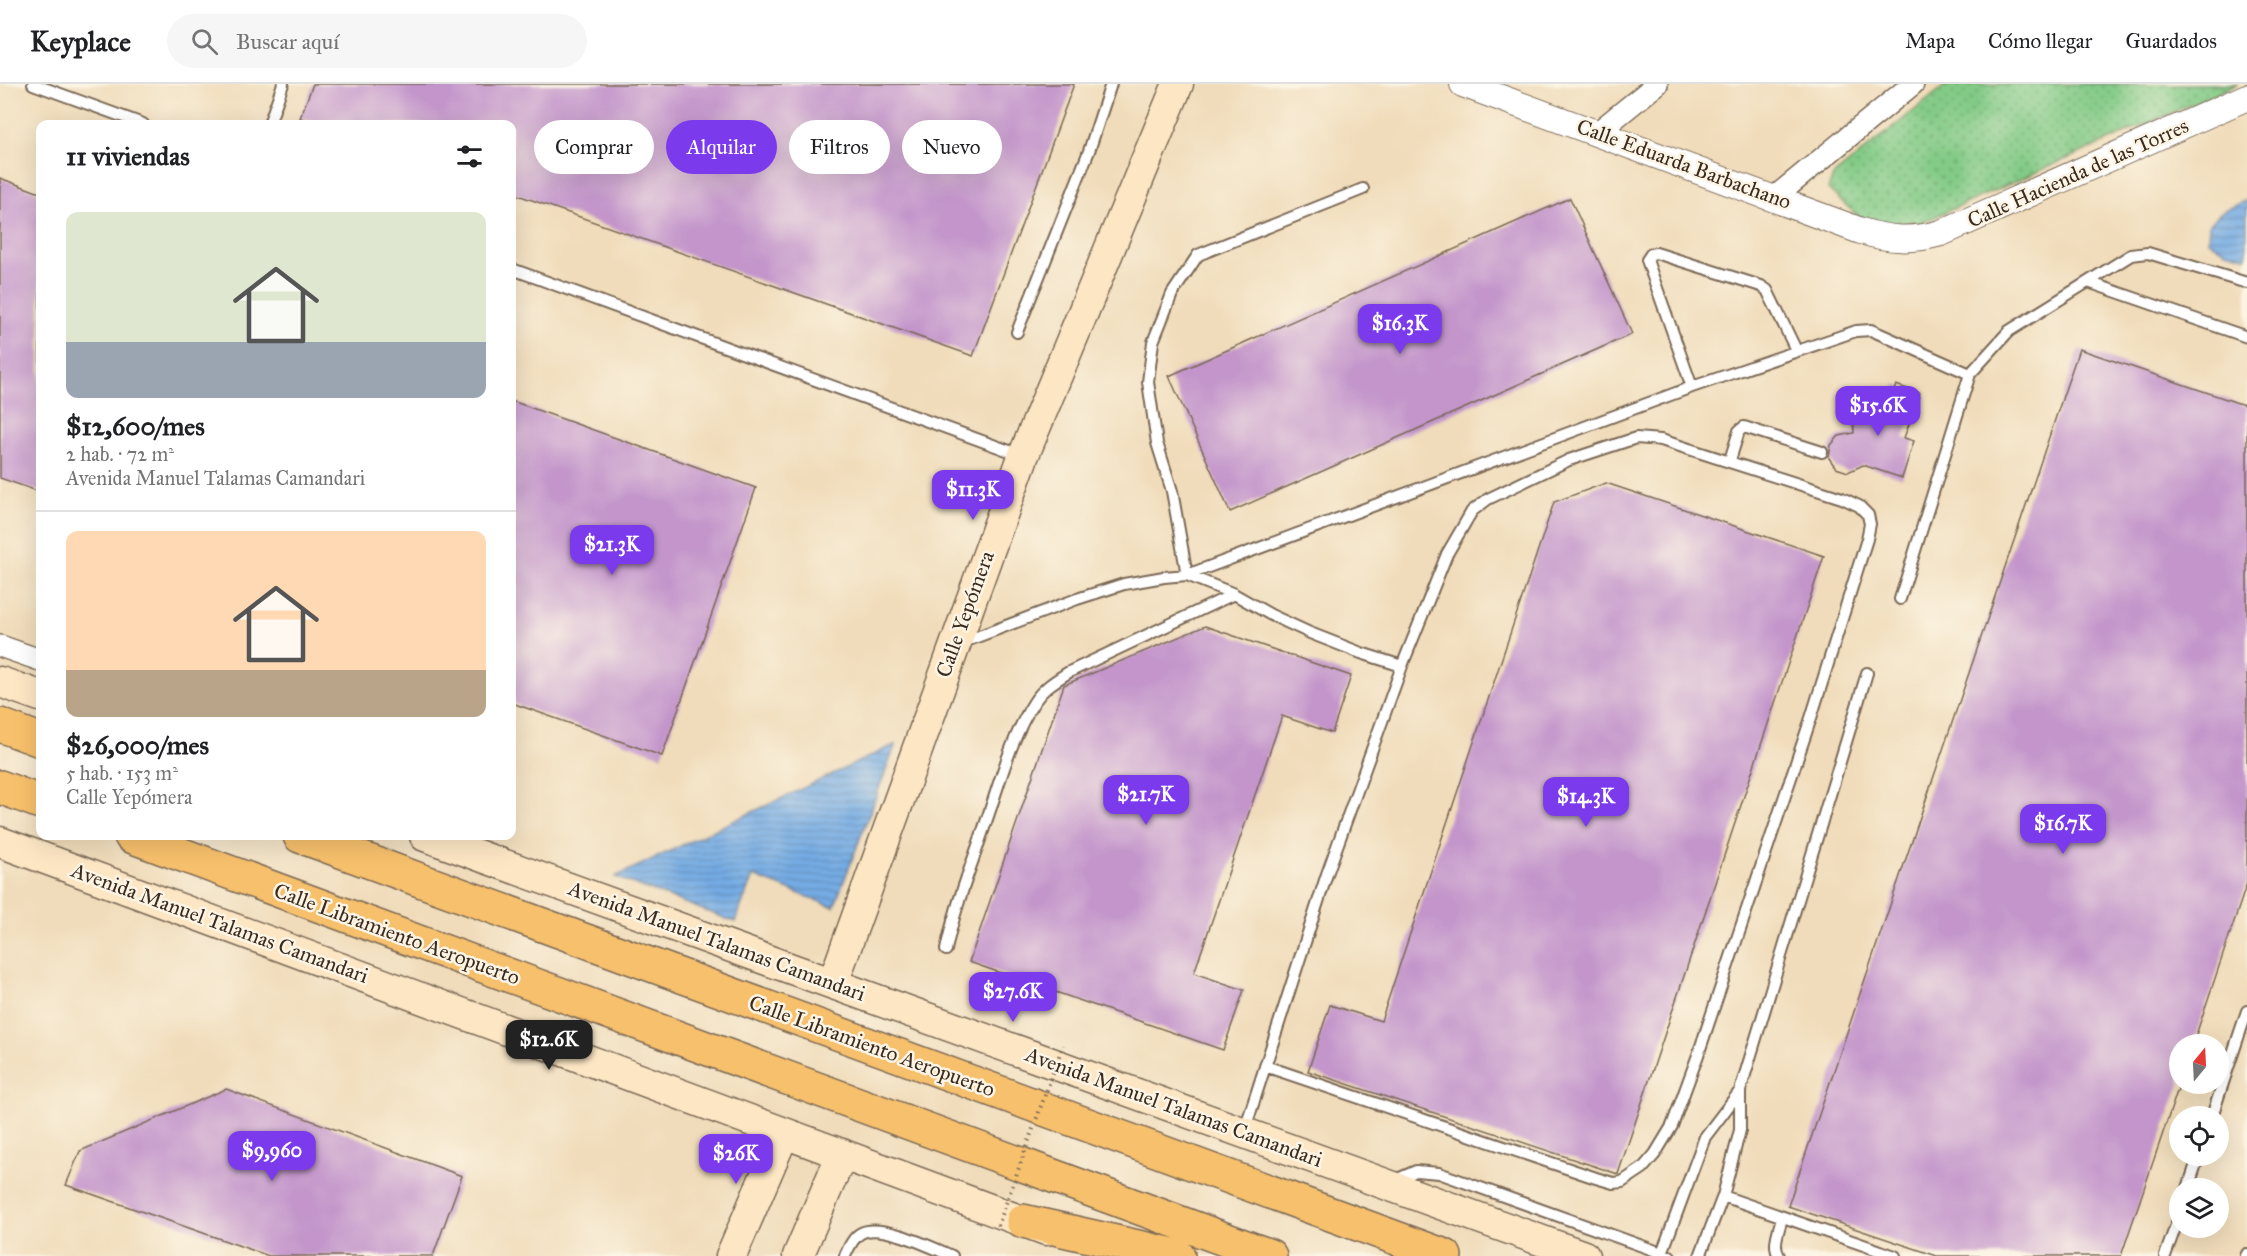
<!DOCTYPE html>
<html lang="es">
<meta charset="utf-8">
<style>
:root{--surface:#fff;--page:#f6f6f6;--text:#202124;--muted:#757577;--line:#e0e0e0;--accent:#7c3aed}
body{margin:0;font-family:"IM FELL Great Primer",serif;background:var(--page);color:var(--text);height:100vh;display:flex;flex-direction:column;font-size:22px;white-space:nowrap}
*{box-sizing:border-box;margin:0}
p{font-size:20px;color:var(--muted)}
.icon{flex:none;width:33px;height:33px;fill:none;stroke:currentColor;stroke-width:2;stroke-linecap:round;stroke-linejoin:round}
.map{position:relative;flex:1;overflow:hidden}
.drawer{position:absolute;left:36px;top:36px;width:480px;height:720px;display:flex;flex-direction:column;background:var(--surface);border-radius:12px;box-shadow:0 6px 24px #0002}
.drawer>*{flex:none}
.hud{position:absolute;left:534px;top:36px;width:570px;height:54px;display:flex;gap:12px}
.needle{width:39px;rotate:18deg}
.fabs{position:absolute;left:2169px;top:950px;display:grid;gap:12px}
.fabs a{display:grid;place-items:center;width:60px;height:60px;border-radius:50%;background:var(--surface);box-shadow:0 6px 24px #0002;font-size:30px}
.price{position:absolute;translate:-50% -51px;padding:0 14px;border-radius:12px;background:var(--accent);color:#fff;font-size:20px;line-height:39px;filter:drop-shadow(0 2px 3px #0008)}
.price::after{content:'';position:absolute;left:50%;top:36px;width:18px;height:14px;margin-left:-9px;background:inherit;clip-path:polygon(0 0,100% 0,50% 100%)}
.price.selected{background:#222;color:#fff}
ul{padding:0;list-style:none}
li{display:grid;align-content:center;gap:12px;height:318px;padding:0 30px}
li+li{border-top:2px solid var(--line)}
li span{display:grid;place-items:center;height:186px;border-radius:12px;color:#555}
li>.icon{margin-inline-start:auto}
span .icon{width:108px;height:108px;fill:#fffc;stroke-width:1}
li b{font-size:26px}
h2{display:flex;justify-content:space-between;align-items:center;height:72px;padding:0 30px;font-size:26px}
.pill{padding:0 21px;border-radius:27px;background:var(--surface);box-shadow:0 6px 24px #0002;font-size:21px;line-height:54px}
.pill.selected{background:var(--accent);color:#fff}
header{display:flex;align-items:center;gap:36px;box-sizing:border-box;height:84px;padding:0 30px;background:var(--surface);border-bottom:2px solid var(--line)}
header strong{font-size:28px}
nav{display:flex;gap:33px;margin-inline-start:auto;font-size:21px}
.search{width:420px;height:54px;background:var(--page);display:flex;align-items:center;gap:15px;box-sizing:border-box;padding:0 21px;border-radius:33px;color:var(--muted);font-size:22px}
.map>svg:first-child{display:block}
</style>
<header>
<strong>Keyplace</strong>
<div class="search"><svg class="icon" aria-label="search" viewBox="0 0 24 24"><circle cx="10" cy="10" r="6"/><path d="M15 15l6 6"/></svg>Buscar aquí</div>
<nav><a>Mapa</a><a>Cómo llegar</a><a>Guardados</a></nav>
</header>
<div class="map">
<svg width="2247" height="1172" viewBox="0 0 2247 1172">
<defs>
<pattern id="park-dots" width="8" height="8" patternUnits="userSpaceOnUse" patternTransform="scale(1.5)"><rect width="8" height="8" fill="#82ca86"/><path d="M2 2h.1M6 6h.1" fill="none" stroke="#6ca46d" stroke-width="1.8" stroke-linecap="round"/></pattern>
<pattern id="water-rules" width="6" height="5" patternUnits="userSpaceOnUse" patternTransform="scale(1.5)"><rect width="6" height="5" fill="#75ace4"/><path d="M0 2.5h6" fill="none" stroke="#618cb8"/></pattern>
</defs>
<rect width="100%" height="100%" fill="#fcf5e5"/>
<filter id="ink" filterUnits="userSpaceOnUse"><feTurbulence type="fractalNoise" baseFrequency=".0167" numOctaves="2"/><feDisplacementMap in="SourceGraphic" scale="12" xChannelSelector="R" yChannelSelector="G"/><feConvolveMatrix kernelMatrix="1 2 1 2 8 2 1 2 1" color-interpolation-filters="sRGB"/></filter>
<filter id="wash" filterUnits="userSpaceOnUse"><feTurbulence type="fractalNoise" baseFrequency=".008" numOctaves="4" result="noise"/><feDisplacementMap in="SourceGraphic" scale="24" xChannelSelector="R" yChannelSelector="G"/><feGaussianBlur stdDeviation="1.35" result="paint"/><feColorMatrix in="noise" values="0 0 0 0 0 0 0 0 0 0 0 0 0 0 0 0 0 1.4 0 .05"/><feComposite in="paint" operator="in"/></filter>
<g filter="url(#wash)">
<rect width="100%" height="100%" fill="#f0dcba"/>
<path fill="url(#park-dots)" stroke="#5e7a52" stroke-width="1.5" d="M1947,0H2238L1891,152L1876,148L1828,105L1833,92Z"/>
<path fill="url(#water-rules)" stroke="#586b81" stroke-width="1.5" d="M2247,116V173L2224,166L2208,156L2209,141L2221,128Z
M896,660L834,823L753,792L735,838L615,793Z"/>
<g id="blocks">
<path fill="#c395cb" d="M313,0H1074L973,272L512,109V40H319L300,34Z
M0,94L40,109V408L0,394Z
M1570,114L1632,250L1230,428L1169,292Z
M2079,265L2247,322V799L2193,960H2180V999L2121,1172H1937L1788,1122Z
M1896,301L1920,309L1904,354L1914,357L1902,394L1863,381L1848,388L1836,384L1829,374L1831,361L1839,352L1854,349L1853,332L1857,324L1869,320L1887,325Z
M512,317L756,404L662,672L512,619Z
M1606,399L1824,472L1618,1090L1308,987L1330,921L1381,937L1554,418Z
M1205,542L1351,592L1332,649L1282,632L1194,889L1244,906L1223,966L969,878L1064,601Z
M226,1005L462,1092L433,1172H269L66,1101L80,1067Z"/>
</g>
</g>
<g filter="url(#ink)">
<use href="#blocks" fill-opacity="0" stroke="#7a6855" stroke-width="1.5"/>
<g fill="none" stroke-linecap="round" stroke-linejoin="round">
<g stroke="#7a6855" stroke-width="14">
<path id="service" d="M33,0L143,40
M269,40L283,0
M1363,105L1198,171L1172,210L1153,258L1148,298L1157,359L1172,407L1187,491L1692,303L1856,247L1871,246L1970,290L2009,247L2131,171L2148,169L2247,199
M512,185L1023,372
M2088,198L2247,253
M1017,248L1089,67L1111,0
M1692,303L1647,176L1651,170L1656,169L1761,202L1767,206L1796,266
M1730,376L1739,347L1744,343L1822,368
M1900,515L1970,290
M961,559L1077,515L1124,500L1164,493L1187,491L1234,510L1271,531L1310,549L1361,569L1402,582
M946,866C955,822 972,780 986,738C1000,698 1011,654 1034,618C1043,604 1055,597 1069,588L1234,510
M2212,1032L2247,927
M1244,1048L1327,790L1402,582L1447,470L1472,427L1488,415L1569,376L1636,354L1661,356L1842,414L1859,422L1868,431L1870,440L1867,455L1811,634L1698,971L1672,1042L1655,1070L1643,1084L1622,1098L1613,1099L1596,1094L1265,982
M1393,1097L1416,1087L1439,1089L1670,1172
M2188,1104L2199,1071
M1723,1112L1895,1172
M1662,1169L1705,1053L1740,1007
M845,1172C848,1165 853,1153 861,1149C880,1138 933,1164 952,1172
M1700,1172L1723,1112L1740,1046V1007L1867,589
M1779,1172C1772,1161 1779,1146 1782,1134
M2165,1172L2180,1130
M2246,1172L2247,1170"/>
</g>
<g stroke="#7a6855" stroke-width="24">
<path id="minor" d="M1598,48L1657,0
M1775,113L1913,0
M0,562L40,576"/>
</g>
<g stroke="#7a6855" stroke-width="28">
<path id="tertiary" d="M1463,0L1861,147C1890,156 1912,157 1941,149L2247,13"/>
</g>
<g stroke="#7a6855" stroke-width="33">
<path id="secondary" d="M0,598L40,612
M425,752L1584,1172
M0,758L1046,1146
M833,899L1023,373L1178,0
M731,1172L784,1049
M798,1172L842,1070"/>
</g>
<g stroke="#7a6855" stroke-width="36">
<path id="trunk" d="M0,641L40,656
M0,703L40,718
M131,752L1270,1172
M300,752L1445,1172
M1023,1137L1178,1172"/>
</g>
<use href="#service" stroke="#fff" stroke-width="10"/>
<use href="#minor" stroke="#fff" stroke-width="21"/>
<use href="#tertiary" stroke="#fff" stroke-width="26"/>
<use href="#secondary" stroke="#fce6c4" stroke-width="30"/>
<use href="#trunk" stroke="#f7c06c" stroke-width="33"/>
<path stroke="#7a6855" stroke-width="4" stroke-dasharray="1.5 4.5" stroke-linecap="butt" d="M998,1142L1063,961"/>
</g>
</g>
<g text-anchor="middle" stroke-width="5" stroke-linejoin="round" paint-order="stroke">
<g font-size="21" fill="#3b2a1e" stroke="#fcf5e5">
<text transform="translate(1684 80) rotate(20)" y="7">Calle Eduarda Barbachano</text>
<text transform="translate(2078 89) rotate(-24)" y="7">Calle Hacienda de las Torres</text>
<text transform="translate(965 530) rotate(-70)" y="7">Calle Yepómera</text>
<text transform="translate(220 839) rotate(20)" y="7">Avenida Manuel Talamas Camandari</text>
<text transform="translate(397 850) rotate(20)" y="7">Calle Libramiento Aeropuerto</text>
<text transform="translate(717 857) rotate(20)" y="7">Avenida Manuel Talamas Camandari</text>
<text transform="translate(872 962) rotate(20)" y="7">Calle Libramiento Aeropuerto</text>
<text transform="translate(1174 1023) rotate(20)" y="7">Avenida Manuel Talamas Camandari</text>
</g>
</g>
</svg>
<div class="fabs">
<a><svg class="needle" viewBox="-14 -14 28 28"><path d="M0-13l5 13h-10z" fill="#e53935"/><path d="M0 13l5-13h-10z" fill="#757577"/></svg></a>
<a><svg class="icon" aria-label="locate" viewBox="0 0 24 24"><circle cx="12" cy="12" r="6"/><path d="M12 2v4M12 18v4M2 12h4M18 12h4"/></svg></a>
<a><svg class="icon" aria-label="layers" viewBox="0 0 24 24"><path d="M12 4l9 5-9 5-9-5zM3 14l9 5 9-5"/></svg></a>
</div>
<b class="price" style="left:1400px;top:271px">$16.3K</b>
<b class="price" style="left:1878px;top:353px">$15.6K</b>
<b class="price" style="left:973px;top:437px">$11.3K</b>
<b class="price" style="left:612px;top:492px">$21.3K</b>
<b class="price" style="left:1146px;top:742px">$21.7K</b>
<b class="price" style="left:1586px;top:744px">$14.3K</b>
<b class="price" style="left:2063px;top:771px">$16.7K</b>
<b class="price" style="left:1013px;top:939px">$27.6K</b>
<b class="price selected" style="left:549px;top:987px">$12.6K</b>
<b class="price" style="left:272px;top:1098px">$9,960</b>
<b class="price" style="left:736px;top:1101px">$26K</b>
<div class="hud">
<a class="pill">Comprar</a>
<a class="pill selected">Alquilar</a>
<a class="pill">Filtros</a>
<a class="pill">Nuevo</a>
</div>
<section class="drawer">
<h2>11 viviendas<svg class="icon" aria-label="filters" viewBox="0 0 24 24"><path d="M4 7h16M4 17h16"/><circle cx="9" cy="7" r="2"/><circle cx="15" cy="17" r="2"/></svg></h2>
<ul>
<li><span style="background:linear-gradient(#dfe7d0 70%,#9aa5b1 0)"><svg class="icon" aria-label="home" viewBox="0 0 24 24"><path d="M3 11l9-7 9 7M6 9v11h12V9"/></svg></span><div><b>$12,600/mes</b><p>2 hab. · 72 m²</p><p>Avenida Manuel Talamas Camandari</p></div></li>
<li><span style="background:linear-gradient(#ffd9b3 75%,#b9a48a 0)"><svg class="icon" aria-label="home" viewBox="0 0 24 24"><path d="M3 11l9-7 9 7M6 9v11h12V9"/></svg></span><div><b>$26,000/mes</b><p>5 hab. · 153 m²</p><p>Calle Yepómera</p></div></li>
</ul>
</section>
</div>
